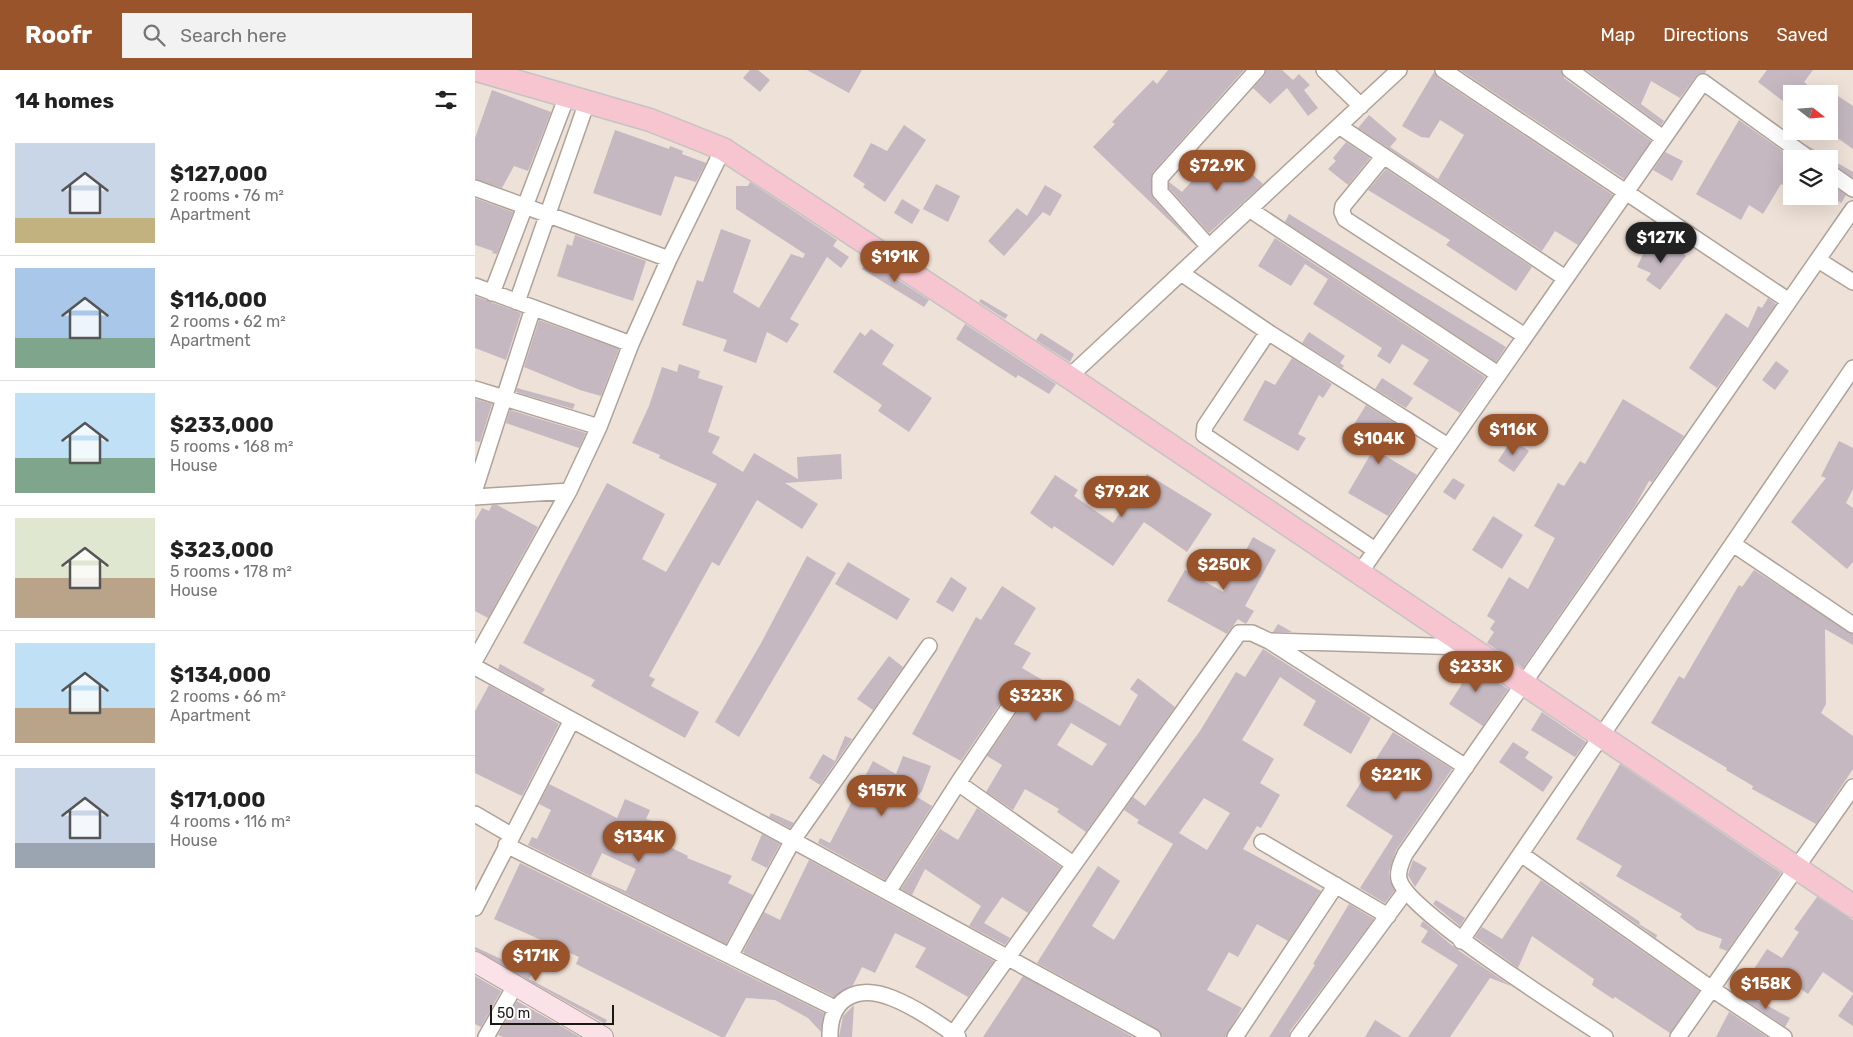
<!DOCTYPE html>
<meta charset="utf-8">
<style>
:root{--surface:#fff;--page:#f2f2f2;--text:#222;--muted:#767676;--line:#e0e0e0;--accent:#9a542c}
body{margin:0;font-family:Rubik,sans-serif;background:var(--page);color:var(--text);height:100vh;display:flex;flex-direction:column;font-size:19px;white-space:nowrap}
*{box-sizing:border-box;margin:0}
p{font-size:16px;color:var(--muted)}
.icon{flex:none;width:28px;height:28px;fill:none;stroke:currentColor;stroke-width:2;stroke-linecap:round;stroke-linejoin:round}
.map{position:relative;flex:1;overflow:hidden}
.panel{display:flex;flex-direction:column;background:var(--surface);width:475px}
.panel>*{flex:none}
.needle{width:32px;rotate:107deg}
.buttons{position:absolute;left:1308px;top:15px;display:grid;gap:10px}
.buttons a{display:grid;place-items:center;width:55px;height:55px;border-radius:0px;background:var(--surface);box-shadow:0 5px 20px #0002;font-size:25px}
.scale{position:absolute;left:15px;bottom:12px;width:124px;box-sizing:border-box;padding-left:5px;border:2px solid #1b1713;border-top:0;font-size:14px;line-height:18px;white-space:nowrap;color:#1b1713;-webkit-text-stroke:4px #fff;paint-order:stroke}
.price{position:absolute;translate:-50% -42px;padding:0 11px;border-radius:18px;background:var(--accent);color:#fff;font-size:16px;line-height:32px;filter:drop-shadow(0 1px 2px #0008)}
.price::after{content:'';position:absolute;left:50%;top:30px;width:15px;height:11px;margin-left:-8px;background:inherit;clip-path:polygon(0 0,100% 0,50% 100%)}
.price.active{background:#222;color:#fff}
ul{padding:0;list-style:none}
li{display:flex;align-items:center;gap:15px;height:125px;padding:0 15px}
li+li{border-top:1px solid var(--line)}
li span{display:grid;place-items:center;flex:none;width:140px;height:100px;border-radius:0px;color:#555}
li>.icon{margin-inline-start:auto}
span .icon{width:60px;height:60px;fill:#fffc;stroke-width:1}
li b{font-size:21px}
h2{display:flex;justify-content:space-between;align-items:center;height:60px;padding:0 15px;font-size:21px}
header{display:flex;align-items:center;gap:30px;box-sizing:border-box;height:70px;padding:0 25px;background:var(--accent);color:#fff}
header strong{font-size:24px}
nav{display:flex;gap:28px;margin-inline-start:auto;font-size:18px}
.search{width:350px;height:45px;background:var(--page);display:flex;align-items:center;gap:12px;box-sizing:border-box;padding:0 18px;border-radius:0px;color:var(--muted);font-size:19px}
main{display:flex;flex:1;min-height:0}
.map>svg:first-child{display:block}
</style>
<header>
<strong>Roofr</strong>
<div class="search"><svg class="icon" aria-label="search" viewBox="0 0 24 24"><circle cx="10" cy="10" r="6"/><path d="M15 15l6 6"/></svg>Search here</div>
<nav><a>Map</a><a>Directions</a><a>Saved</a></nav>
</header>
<main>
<section class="panel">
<h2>14 homes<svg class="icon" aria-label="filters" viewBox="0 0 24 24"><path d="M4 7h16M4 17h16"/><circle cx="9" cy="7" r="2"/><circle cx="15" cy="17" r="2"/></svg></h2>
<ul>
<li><span style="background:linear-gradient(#c9d6e8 75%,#c2b280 0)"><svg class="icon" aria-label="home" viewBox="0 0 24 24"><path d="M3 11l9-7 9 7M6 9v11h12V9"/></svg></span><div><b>$127,000</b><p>2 rooms · 76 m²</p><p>Apartment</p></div></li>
<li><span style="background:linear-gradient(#a9c7e8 70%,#7fa58c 0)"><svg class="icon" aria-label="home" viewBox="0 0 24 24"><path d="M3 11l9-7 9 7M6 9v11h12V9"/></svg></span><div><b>$116,000</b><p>2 rooms · 62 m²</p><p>Apartment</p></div></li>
<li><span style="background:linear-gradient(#bfe0f5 65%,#7fa58c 0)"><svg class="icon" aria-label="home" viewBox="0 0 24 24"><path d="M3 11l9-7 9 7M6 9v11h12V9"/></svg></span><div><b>$233,000</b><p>5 rooms · 168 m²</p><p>House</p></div></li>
<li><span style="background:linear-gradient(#dfe7d0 60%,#b9a48a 0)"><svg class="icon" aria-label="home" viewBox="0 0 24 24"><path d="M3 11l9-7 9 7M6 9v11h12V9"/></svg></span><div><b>$323,000</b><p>5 rooms · 178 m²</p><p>House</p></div></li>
<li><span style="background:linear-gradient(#bfe0f5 65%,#b9a48a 0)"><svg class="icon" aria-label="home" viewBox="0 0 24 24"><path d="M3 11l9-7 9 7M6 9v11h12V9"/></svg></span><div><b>$134,000</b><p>2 rooms · 66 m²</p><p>Apartment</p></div></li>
<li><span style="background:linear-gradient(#c9d6e8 75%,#9aa5b1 0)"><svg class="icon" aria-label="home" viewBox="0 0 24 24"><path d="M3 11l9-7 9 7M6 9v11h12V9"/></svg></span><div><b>$171,000</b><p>4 rooms · 116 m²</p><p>House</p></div></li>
</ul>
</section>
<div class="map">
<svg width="1378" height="967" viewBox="0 0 1378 967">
<rect width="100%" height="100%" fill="#eee1d7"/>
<path fill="#c5b8c1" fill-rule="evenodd" d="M275,0H283L295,10L285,22L268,8Z
M332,0H387L374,23Z
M693,0H769L678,102L676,107L678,128L721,176L618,77L640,54L637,52L678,10L682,14Z
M791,0H807L818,10L824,4L835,15L829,20L843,38L833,46L812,18L795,34L778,18L789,6Z
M985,0H1086L1089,8L1176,71L1149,109Z
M1111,0H1232L1230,3L1221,6L1205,28L1176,11L1166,34L1189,51L1186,55Z
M1292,0H1338L1329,12L1344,24H1316V37L1283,12Z
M959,2L963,8L1138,125L1103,175L1080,161L1067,181L883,58L894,45L922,69L915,77L963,109L989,65L965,50L954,68L946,67L927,56Z
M17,20L76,42L53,101L39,96L27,118L0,109V68Z
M1360,24L1378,36V79L1354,62V33Z
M1264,50L1319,89H1316V120L1306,114L1288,144L1274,135L1266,150L1221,124Z
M429,55L451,70L410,132L388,117L390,114L378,106L396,73L412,81Z
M140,60L194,79L195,76L208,81L207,84L231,93L221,112L200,106L186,146L118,123Z
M871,72L895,88L873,115L853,99L861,91L858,88Z
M1330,74L1378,102V108L1354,93V89H1344L1341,82Z
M1190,82L1208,91L1197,111L1178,100Z
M741,84L756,97L762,90L788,114L734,163L694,118V112L707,122Z
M911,99L1057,197L1041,221L971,175L975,170L893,120Z
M275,112L362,170L358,176L374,187L366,198L352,187L315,249L324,254L312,273L292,262L281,293L248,281L252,270L207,255L222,210L228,212L246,159L276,170L258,222L284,238L316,184L328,188L330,184L261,139V116H273Z
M1354,113L1371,125L1366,133L1354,125Z
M461,114L485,126L473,152L448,139Z
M570,115L587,125L575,146L568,142L529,186L513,171L542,138L552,146Z
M0,128L38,142L22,184L17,183L18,181L0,175Z
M427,129L445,140L437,154L419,143Z
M814,144L1031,277L1021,292L810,152Z
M100,165L171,191L158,231L82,206L92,174L97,176Z
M800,168L1010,307L985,343L938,314L954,290L927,274L915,294L902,286L907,278L838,234L853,209L830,194L816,216L783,196Z
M1192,172L1211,186L1185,220L1171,210L1176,203L1162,197L1172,176L1184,182Z
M392,190L454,230L449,237L387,199Z
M0,226L46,243L31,290L0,278Z
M1293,228L1301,234L1242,318L1214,298L1251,243L1273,258L1283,236L1287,238Z
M506,229L533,245L530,249L504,232Z
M64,250L144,279L126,326L105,320L49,297Z
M490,254L581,314L574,324L543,305L541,308L481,269Z
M396,259L419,275L407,294L457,328L434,362L403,341L407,335L358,302L385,262L390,266Z
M834,262L870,286L865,293L869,296L867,298L827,273Z
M566,263L599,284L595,292L561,270Z
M817,288L857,314L848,328L844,325L823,364L831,368L823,381L768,350L790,310L800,315Z
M1301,291L1314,301L1300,320L1287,310Z
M204,294L225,301L223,308L248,316L233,362L245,367L237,383L268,402L279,383L323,409L322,387L366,384L367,409L310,413L343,434L327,459L282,430L244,496L237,492L174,606L180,609L176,616L224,642L210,668L116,616L120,610L48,573L132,413L190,444L167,489L191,502L242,414L184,388L185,385L157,373L174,336L187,297L202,302Z
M907,308L938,328L931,338L900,319Z
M42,318L100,334L98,339L41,322Z
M0,329L17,334L5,372L0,371Z
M1148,329L1209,366L1177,412L1174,411L1160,436L1048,598L1012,573L1019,562L1015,559L1020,551L1012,546L1034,507L1053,519L1080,468L1059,456L1083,413L1089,416L1105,391L1110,394Z
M891,335L921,354L904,382L942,405L913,446L873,423L898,380L873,364Z
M35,340L111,363L104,378L31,353Z
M1037,369L1054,381L1039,402L1023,391Z
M1364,371L1378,378V419L1371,433L1378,438V492L1372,499L1316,452L1351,408L1346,406Z
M672,404L737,444L712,482L669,452L638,496L579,456L577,459L555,443L580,405L603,420L599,426L638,453Z
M978,408L990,415L980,430L968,422Z
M17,435H22L63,457L13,548L0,541V451L7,438L14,441Z
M1018,446L1048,465L1027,499L997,480Z
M778,467L801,480L770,536L779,541L771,554L763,549L752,564L692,531L710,500L748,522Z
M332,486L361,503L264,667L240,652L285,575Z
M373,492L435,529L422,550L360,514Z
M1279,500L1378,564V575L1350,559L1351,634L1346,643L1378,666V699L1341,754L1277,719L1278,716L1251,700L1252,698L1176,653L1204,606L1209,609L1264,515L1267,517Z
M476,507L492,518L478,542L461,532Z
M527,516L561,538L539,574L556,583L547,598L645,656L663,625L655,619L663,608L700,637L611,762L582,742L584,739L550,719L538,740L511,722L527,695L512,686L545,638L546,629L542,625L533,624L529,628L486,691L437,664L501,547L506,550ZM596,653L632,674L617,696L582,675Z
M803,554L817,562H798Z
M788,579L896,648L876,684L828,655L841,631L805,607L767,670L799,689L785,713L805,725L786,758L782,756L768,779L846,821L813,871L782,854L763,887L754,882L732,920L767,938L751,967H687L682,959L562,893L623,796L645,811L617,856L639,870L698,774L662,753L664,750L649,740L658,727L670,736L725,661L761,602L770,607ZM729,728L755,743L732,780L704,763Z
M414,586L428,597L398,640L382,629Z
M985,589L1033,619L1008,656L974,634L987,614L975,607Z
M25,594L70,619L67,623L23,599Z
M14,615L84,654L47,726L0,703V641Z
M1067,642L1111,672L1100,687L1056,660Z
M918,662L977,699L921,780L914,802L915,811L920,820L910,833L885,818L918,766L871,736Z
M370,666L377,669L345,715L334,708L348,684L360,691Z
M1038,672L1054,682L1050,688L1078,707L1068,722L1024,692Z
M428,686L456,696L447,721L442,727L457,736L410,810L343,773L345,768L355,773L398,691L421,704Z
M1145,694L1306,803L1252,881L1244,878L1247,869L1222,860L1205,847L1207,844L1141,806L1147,796L1101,769Z
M74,714L142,748L150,729L175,740L171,749L188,754L183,771L213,786L212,788L257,806L253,813L278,825L251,874L53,775L57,767L62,769L76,740L64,734ZM127,783L161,799L151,821L116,806Z
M502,738L586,797L553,843L527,827L509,853L535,868L530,875L494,856L506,836L450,799L437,825L426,819L465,759L483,770Z
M296,743L319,753L315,758L294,747Z
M287,764L305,774L292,798L276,790Z
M334,790L519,891L493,927L440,897L451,878L420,863L400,903L387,897L378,915L359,927L268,882L289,842L305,850Z
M938,790L952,798L940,817L933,805Z
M45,793L349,943L346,962L333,948L300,930L271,928L250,967H246L101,894L104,887L19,849Z
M1066,810L1224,921L1195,963L1140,927L1138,929L1117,915L1119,909L1057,866L1043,898L1000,867L1007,857L1027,869Z
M1105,811L1165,852L1164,854L1182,865L1181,868L1104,813Z
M1342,827L1378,850V923L1348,902L1333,924L1310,908L1306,915L1279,899L1292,879L1307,888L1324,862L1319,859Z
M961,830L990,848L985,856L958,834Z
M874,834L899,849L815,961L814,967H794L840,895L838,894Z
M948,851L980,878L1036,916L1015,908L975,967H933L983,895L946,872L953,861L945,856Z
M0,877L57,903L54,909L132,950L130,954L0,880Z
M0,906L26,921L6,957L0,954Z
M548,906L658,967H508Z
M1265,921L1315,948L1310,957L1263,925Z
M1378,924V956L1363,946Z
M42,931L105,967H28L23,965Z
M379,935L377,967H364L368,946Z
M1254,942L1292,967H1241Z
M900,950L927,967H890Z"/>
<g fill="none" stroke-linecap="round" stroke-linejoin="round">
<g stroke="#aea299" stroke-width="18">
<path id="street" d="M849,0L886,36
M968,0L1314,231
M1095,0L1188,68
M864,56L1090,208
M909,86L868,136L867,142L870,149L1050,266
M1354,102L1378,119
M0,118L194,189
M774,139L1023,304
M734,177L685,122V108L782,0
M1343,190L1378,212
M706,203L793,262L973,376
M0,216L156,274
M17,223L92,26
M42,232L112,32
M793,262L730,356L729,365L900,480
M594,307L924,0
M0,319L124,357
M0,419L58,238
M0,427L94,421
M1258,474L1378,555
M884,504L1228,12L1335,89
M796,571L991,577
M0,590L94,421L124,357L156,274L194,189L248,79
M0,597L678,967
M483,713L537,633
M0,744L36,765
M787,772L913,846
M31,775L360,938
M1046,784L1237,919L1309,967
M413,822L483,713L598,794
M0,838L97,650
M986,871L1378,298
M255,886L318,770L454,576
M11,967L40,916
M355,967C354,928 382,914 417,928C440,937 463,953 483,967
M476,967L764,563H777L794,571L991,697
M760,967L861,815
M823,967L930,822
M1130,967C1096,944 931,841 924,809C922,801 927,791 930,784L1378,139
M1203,967L1378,717"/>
</g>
<g stroke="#aea299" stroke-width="22">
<path id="secondary" d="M0,892L128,967"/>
</g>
<g stroke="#c4c3c2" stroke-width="25">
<path id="primary" d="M2,0L175,50L248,79L594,307L1378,836"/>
</g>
<use href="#street" stroke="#fff" stroke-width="15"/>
<use href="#secondary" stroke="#fbe2e8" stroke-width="20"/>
<use href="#primary" stroke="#f7c5d0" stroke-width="22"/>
</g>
</svg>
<div class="buttons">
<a><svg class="needle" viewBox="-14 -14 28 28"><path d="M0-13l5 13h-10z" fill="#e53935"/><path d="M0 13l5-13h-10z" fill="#767676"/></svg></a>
<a><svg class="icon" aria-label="layers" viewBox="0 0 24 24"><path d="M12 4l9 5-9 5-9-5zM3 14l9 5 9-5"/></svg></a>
</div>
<div class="scale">50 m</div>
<b class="price" style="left:742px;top:122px">$72.9K</b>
<b class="price active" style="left:1186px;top:194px">$127K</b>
<b class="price" style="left:420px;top:213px">$191K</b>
<b class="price" style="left:1038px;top:386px">$116K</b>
<b class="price" style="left:904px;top:395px">$104K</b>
<b class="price" style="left:647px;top:448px">$79.2K</b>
<b class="price" style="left:749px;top:521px">$250K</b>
<b class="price" style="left:1001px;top:623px">$233K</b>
<b class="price" style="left:561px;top:652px">$323K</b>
<b class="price" style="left:921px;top:731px">$221K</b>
<b class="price" style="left:407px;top:747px">$157K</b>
<b class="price" style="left:164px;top:793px">$134K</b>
<b class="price" style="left:61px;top:912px">$171K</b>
<b class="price" style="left:1291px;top:940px">$158K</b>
</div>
</main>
